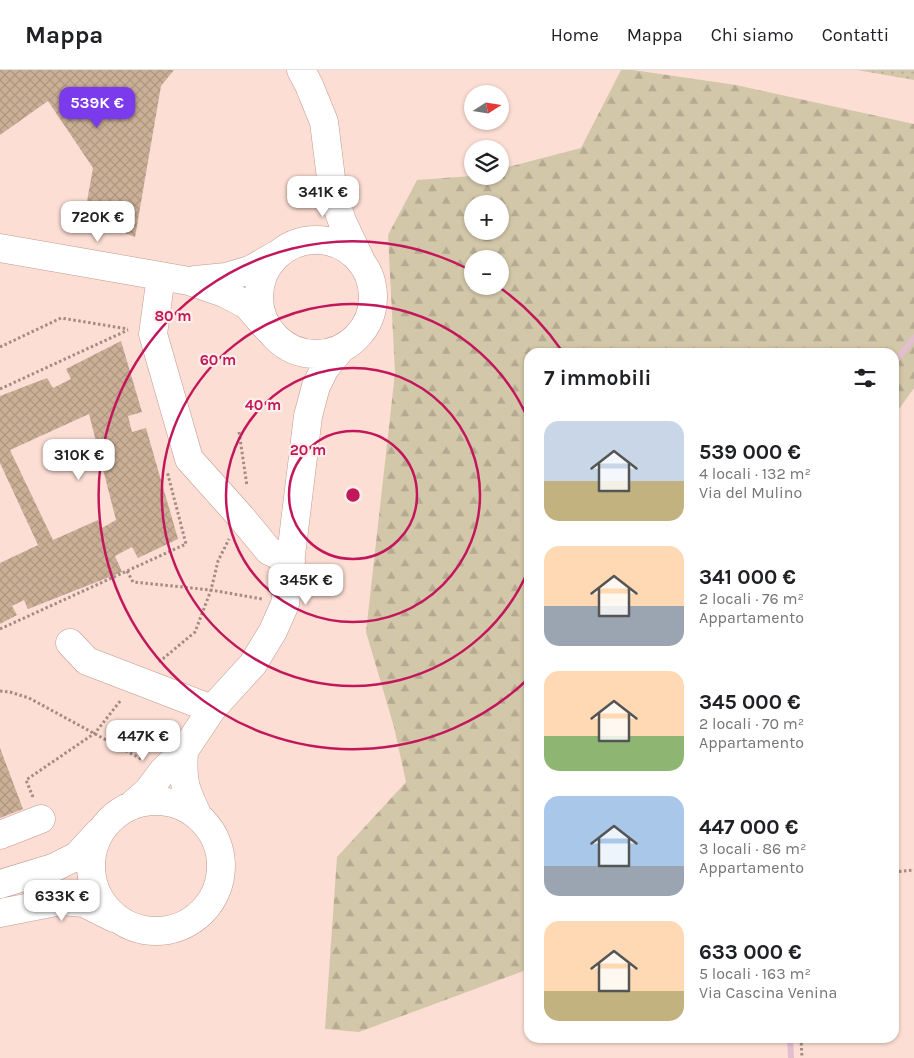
<!DOCTYPE html>
<html lang="it">
<meta charset="utf-8">
<style>
:root{--surface:#fff;--page:#f6f6f6;--text:#202124;--muted:#757577;--line:#e0e0e0;--accent:#7c3aed}
body{margin:0;font-family:Karla,sans-serif;background:var(--page);color:var(--text);height:100vh;display:flex;flex-direction:column;font-size:19px;white-space:nowrap}
*{box-sizing:border-box;margin:0}
p{font-size:16px;color:var(--muted)}
.icon{flex:none;width:28px;height:28px;fill:none;stroke:currentColor;stroke-width:2;stroke-linecap:round;stroke-linejoin:round}
.map{position:relative;flex:1;overflow:hidden}
.panel{position:absolute;left:524px;top:278px;width:375px;height:695px;display:flex;flex-direction:column;background:var(--surface);border-radius:15px;box-shadow:0 1px 4px #0004}
.panel>*{flex:none}
.needle{width:32px;rotate:78deg}
.tools{position:absolute;left:464px;top:15px;display:grid;gap:10px}
.tools a{display:grid;place-items:center;width:45px;height:45px;border-radius:50%;background:var(--surface);box-shadow:0 1px 4px #0004;font-size:25px}
.price{position:absolute;translate:-50% -42px;padding:0 11px;border-radius:10px;background:#fff;color:#222;font-size:16px;line-height:32px;filter:drop-shadow(0 1px 2px #0008)}
.price::after{content:'';position:absolute;left:50%;top:30px;width:15px;height:11px;margin-left:-8px;background:inherit;clip-path:polygon(0 0,100% 0,50% 100%)}
.price.active{background:var(--accent);color:#fff}
ul{padding:0;list-style:none}
li{display:flex;align-items:center;gap:15px;height:125px;padding:0 20px}
li span{display:grid;place-items:center;flex:none;width:140px;height:100px;border-radius:15px;color:#555}
li>.icon{margin-inline-start:auto}
span .icon{width:60px;height:60px;fill:#fffc;stroke-width:1}
li b{font-size:21px}
h2{display:flex;justify-content:space-between;align-items:center;height:60px;padding:0 20px;font-size:21px}
header{display:flex;align-items:center;gap:30px;box-sizing:border-box;height:70px;padding:0 25px;background:var(--surface);border-bottom:1px solid var(--line)}
header strong{font-size:24px}
nav{display:flex;gap:28px;margin-inline-start:auto;font-size:18px}
.map>svg:first-child{display:block}
</style>
<header>
<strong>Mappa</strong>
<nav><a>Home</a><a>Mappa</a><a>Chi siamo</a><a>Contatti</a></nav>
</header>
<div class="map">
<svg width="914" height="988" viewBox="0 0 914 988">
<defs>
<pattern id="grass-dots" width="8" height="8" patternUnits="userSpaceOnUse" patternTransform="scale(1.25)"><rect width="8" height="8" fill="#d3c7a9"/><path d="M2 2h.1M6 6h.1" fill="none" stroke="#b5aa91" stroke-width="1.8" stroke-linecap="round"/></pattern>
<pattern id="forest-firs" width="22" height="20" patternUnits="userSpaceOnUse" patternTransform="scale(1.25)"><rect width="22" height="20" fill="#d3c7a9"/><path d="M5 1l3.5 6h-7zM16 11l3.5 6h-7z" fill="#b5aa91"/></pattern>
<pattern id="building-cross-hatch" width="8" height="8" patternUnits="userSpaceOnUse" patternTransform="scale(1.25)"><rect width="8" height="8" fill="#cbb097"/><path d="M0 0l8 8M0 8l8-8" fill="none" stroke="#ae9781"/></pattern>
</defs>
<rect width="100%" height="100%" fill="#fdded4"/>
<path fill="url(#grass-dots)" d="M857,0H914V10Z"/>
<path fill="url(#forest-firs)" fill-rule="evenodd" d="M621,0H633L736,15L914,54V318L894,346V282H529V899L359,962L325,959L337,787L406,712L394,657L366,562L395,303L388,165L417,110L472,106H500V99L581,78ZM472,134H500V161H472ZM472,189H500V216H472Z"/>
<g fill="none" stroke-linecap="round" stroke-linejoin="round">
<path stroke="#e2becf" stroke-width="6" d="M894,293L914,268
M790,968L791,988"/>
</g>
<path fill="url(#building-cross-hatch)" fill-rule="evenodd" d="M0,0H174L161,16L135,167L84,148L93,98L48,31L0,65Z
M121,271L142,342L128,346L132,362L146,358L178,469L138,488L132,477L115,486L122,502L28,539L24,530L12,536L17,545L0,554V493L38,475L0,393V326L47,308L53,318L71,309L66,299ZM89,344L116,450L102,458L98,450L53,470L10,380Z
M0,678L23,739L0,748Z"/>
<g fill="none" stroke-linecap="round" stroke-linejoin="round">
<g stroke="#be9a8e" stroke-width="29">
<path id="minor" d="M301,0L309,15L324,52L333,124L342,151L360,189
M259 227a57 57 0 1 1 114 0a57 57 0 1 1-114 0Z
M0,178L189,211L224,223L247,235L267,258
M161,206L153,264L189,389L241,447L269,481L291,491
M195,210L226,207L250,200L276,185
M70,573L87,591L212,639
M184,681C182,712 185,719 198,746
M91 796a65 65 0 1 1 130 0a65 65 0 1 1-130 0Z
M131,736L148,721L163,701L184,681L212,639L253,594L273,561L285,534L308,346L316,316L325,298L341,279
M0,765L41,749
M0,814L53,798L77,786L99,762
M0,843L61,831L84,833L114,848"/>
</g>
<path stroke="#a48c84" stroke-width="3" stroke-dasharray="2.5 2.5" stroke-linecap="butt" d="M0,277L61,248L128,259
M0,319L128,260
M239,362L247,416
M127,501L133,512L211,520L262,529
M0,559L186,474L167,401
M159,592L195,562L211,520L218,491L229,469
M0,621L10,622L29,628L143,690
M33,727L26,710L95,663L121,630
M894,802L914,800
M801,968L802,988"/>
<use href="#minor" stroke="#fff" stroke-width="28"/>
</g>
<g fill="none" stroke="#c2185b" stroke-width="2.5">
<circle cx="353" cy="425" r="64"/>
<circle cx="353" cy="425" r="127"/>
<path d="M528 501A191 191 0 1 1 528 349"/>
<path d="M528 609A254 254 0 1 1 472 201M499 217A254 254 0 0 1 562 281"/>
</g>
<circle cx="353" cy="425" r="8" fill="#c2185b" stroke="#ffefea" stroke-width="2.5"/>
<g font-size="15" text-anchor="middle" font-weight="bold" fill="#c2185b" stroke="#ffefea" stroke-width="4.5" stroke-linejoin="round" paint-order="stroke">
<text x="173" y="251">80 m</text>
<text x="218" y="295">60 m</text>
<text x="263" y="340">40 m</text>
<text x="308" y="385">20 m</text>
</g>
</svg>
<div class="tools">
<a><svg class="needle" viewBox="-14 -14 28 28"><path d="M0-13l5 13h-10z" fill="#e53935"/><path d="M0 13l5-13h-10z" fill="#757577"/></svg></a>
<a><svg class="icon" aria-label="layers" viewBox="0 0 24 24"><path d="M12 4l9 5-9 5-9-5zM3 14l9 5 9-5"/></svg></a>
<a>+</a>
<a>−</a>
</div>
<b class="price active" style="left:97px;top:59px">539K €</b>
<b class="price" style="left:323px;top:148px">341K €</b>
<b class="price" style="left:98px;top:173px">720K €</b>
<b class="price" style="left:79px;top:411px">310K €</b>
<b class="price" style="left:306px;top:536px">345K €</b>
<b class="price" style="left:143px;top:692px">447K €</b>
<b class="price" style="left:62px;top:852px">633K €</b>
<section class="panel">
<h2>7 immobili<svg class="icon" aria-label="filters" viewBox="0 0 24 24"><path d="M4 7h16M4 17h16"/><circle cx="9" cy="7" r="2"/><circle cx="15" cy="17" r="2"/></svg></h2>
<ul>
<li><span style="background:linear-gradient(#c9d6e8 60%,#c2b280 0)"><svg class="icon" aria-label="home" viewBox="0 0 24 24"><path d="M3 11l9-7 9 7M6 9v11h12V9"/></svg></span><div><b>539 000 €</b><p>4 locali · 132 m²</p><p>Via del Mulino</p></div></li>
<li><span style="background:linear-gradient(#ffd9b3 60%,#9aa5b1 0)"><svg class="icon" aria-label="home" viewBox="0 0 24 24"><path d="M3 11l9-7 9 7M6 9v11h12V9"/></svg></span><div><b>341 000 €</b><p>2 locali · 76 m²</p><p>Appartamento</p></div></li>
<li><span style="background:linear-gradient(#ffd9b3 65%,#8fb573 0)"><svg class="icon" aria-label="home" viewBox="0 0 24 24"><path d="M3 11l9-7 9 7M6 9v11h12V9"/></svg></span><div><b>345 000 €</b><p>2 locali · 70 m²</p><p>Appartamento</p></div></li>
<li><span style="background:linear-gradient(#a9c7e8 70%,#9aa5b1 0)"><svg class="icon" aria-label="home" viewBox="0 0 24 24"><path d="M3 11l9-7 9 7M6 9v11h12V9"/></svg></span><div><b>447 000 €</b><p>3 locali · 86 m²</p><p>Appartamento</p></div></li>
<li><span style="background:linear-gradient(#ffd9b3 70%,#c2b280 0)"><svg class="icon" aria-label="home" viewBox="0 0 24 24"><path d="M3 11l9-7 9 7M6 9v11h12V9"/></svg></span><div><b>633 000 €</b><p>5 locali · 163 m²</p><p>Via Cascina Venina</p></div></li>
</ul>
</section>
</div>
